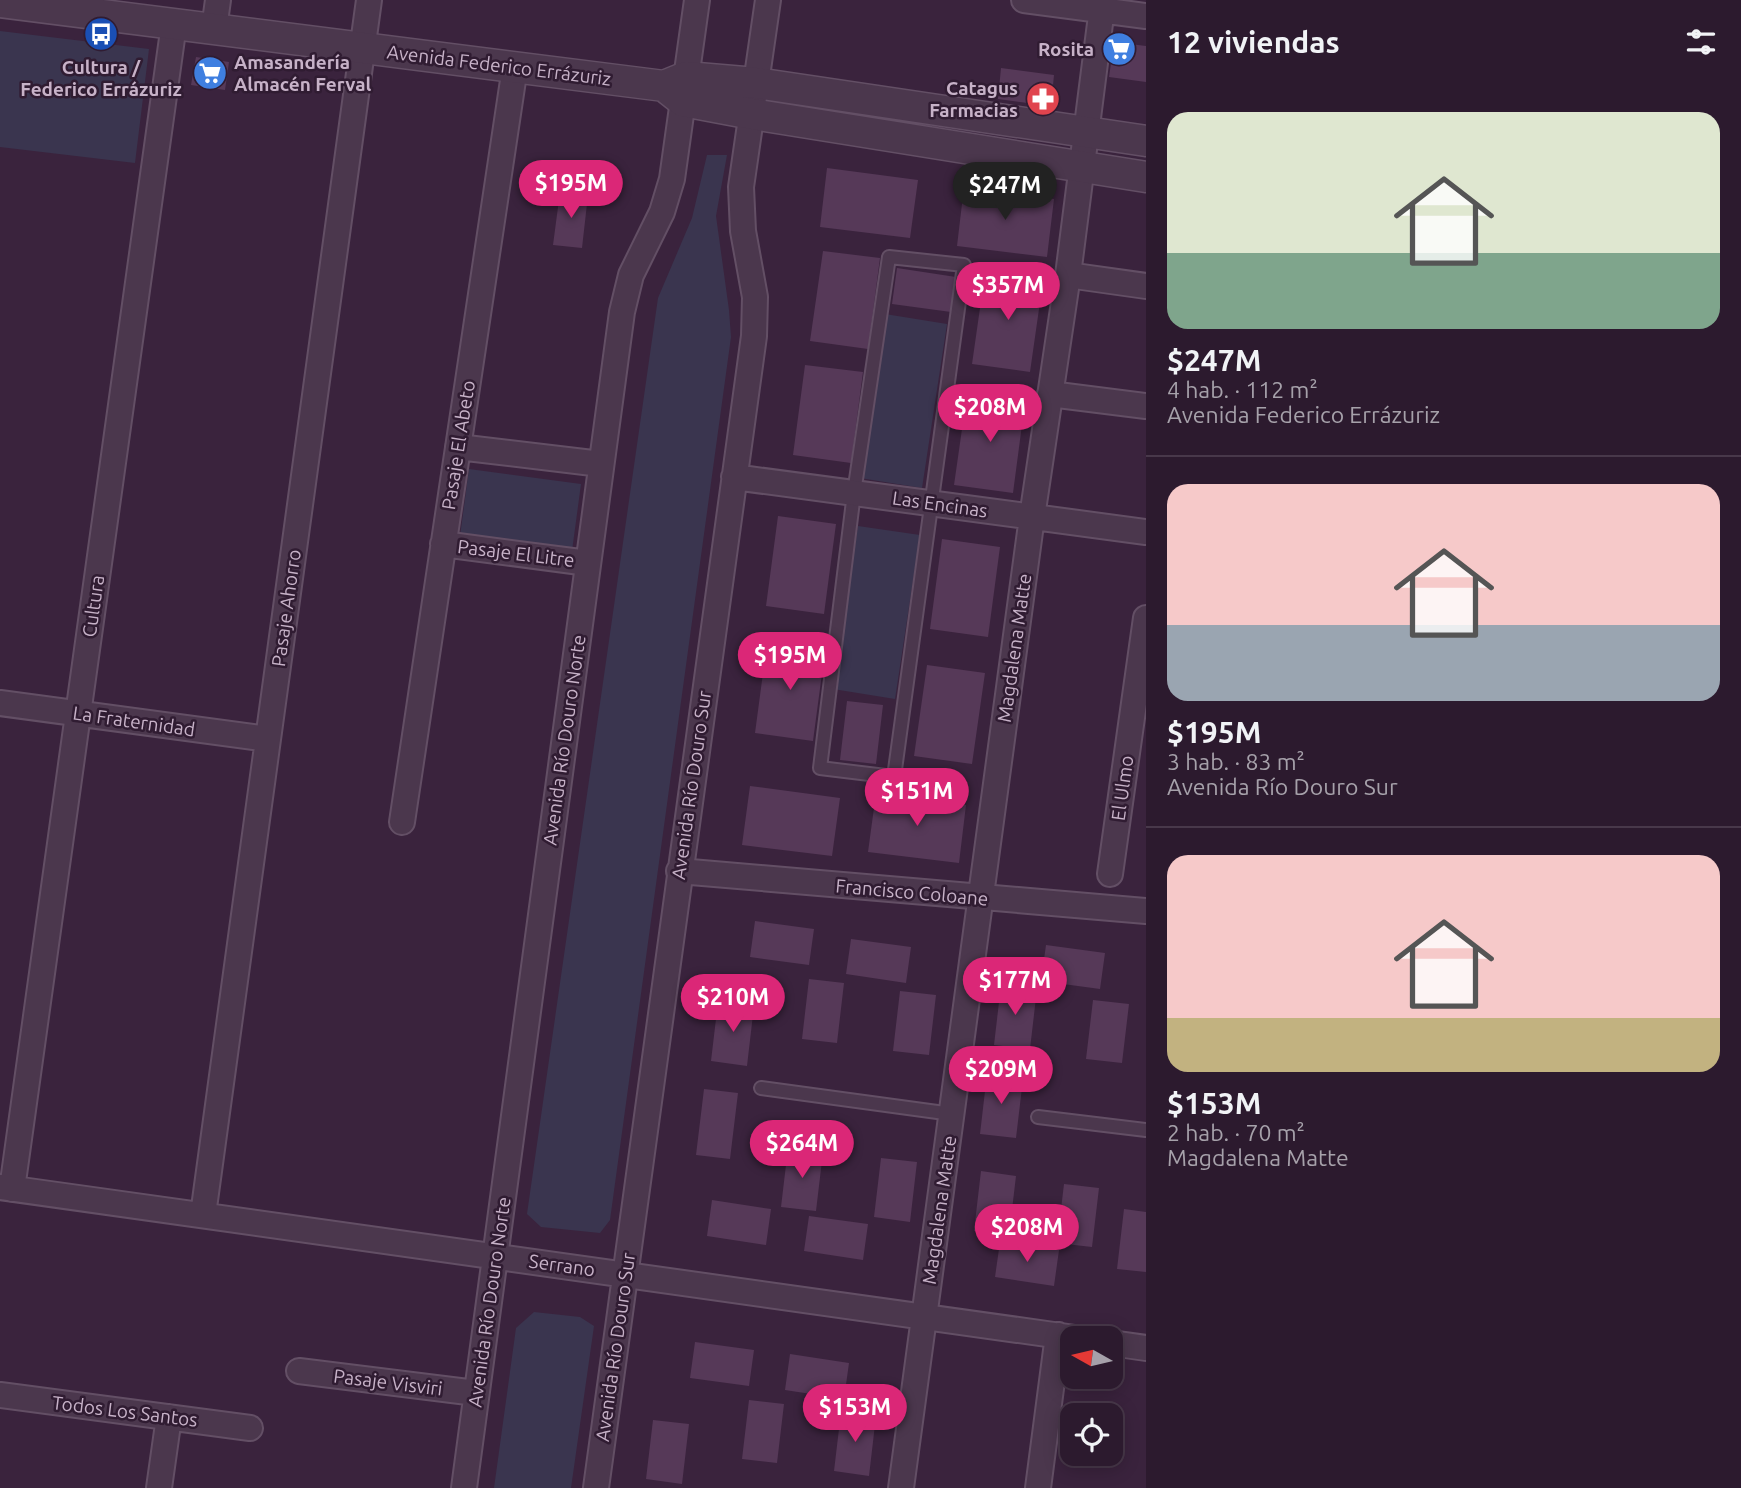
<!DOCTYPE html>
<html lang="es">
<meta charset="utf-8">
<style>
:root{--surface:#2c1a2e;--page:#342336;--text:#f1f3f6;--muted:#a6a1aa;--line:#48384a;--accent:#db2777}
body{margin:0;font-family:Ubuntu,sans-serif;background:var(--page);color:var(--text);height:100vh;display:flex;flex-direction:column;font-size:26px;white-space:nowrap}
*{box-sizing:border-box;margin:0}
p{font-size:23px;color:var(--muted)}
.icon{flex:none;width:38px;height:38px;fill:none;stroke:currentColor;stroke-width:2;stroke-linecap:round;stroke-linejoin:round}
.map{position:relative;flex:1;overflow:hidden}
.panel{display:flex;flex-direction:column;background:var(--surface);width:595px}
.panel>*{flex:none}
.needle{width:46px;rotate:278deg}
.controls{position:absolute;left:1060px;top:1326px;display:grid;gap:14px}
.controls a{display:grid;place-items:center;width:63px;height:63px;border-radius:14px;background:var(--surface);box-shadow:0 4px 18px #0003,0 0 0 2px var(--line);font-size:35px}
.price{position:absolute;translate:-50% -60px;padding:0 16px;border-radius:24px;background:var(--accent);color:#fff;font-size:23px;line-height:46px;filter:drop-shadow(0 2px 4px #0008)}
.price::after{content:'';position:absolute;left:50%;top:42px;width:21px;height:16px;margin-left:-10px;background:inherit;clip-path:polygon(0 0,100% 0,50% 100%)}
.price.selected{background:#222;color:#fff}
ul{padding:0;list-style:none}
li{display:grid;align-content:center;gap:14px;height:371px;padding:0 21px}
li+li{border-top:2px solid var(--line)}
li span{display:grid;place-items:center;height:217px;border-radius:21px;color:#555}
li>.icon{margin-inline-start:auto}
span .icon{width:126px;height:126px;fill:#fffc;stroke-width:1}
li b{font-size:30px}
h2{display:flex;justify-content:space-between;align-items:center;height:84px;padding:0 21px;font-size:30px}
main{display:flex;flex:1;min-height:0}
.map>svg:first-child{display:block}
</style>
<main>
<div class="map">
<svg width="1146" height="1488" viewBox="0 0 1146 1488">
<rect width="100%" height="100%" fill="#3a233d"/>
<path fill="#3a354f" d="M0,31L149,49L135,163L0,147Z
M707,155H727L716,216L729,310L731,337L610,1220L600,1233L541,1227L527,1214L658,298L692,218Z
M885,314L947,324L922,488L860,478Z
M469,469L581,484L572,551L460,536Z
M858,526L920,535L895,699L833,689Z
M534,1312L580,1317L594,1326L571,1488H494L516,1328Z"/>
<path fill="#563958" d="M1114,42L1146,46V82L1109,77Z
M196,57L229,62L225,90L191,85Z
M1001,68L1054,75L1051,106L998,99Z
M827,168L918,180L910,238L820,227Z
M964,187L1054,199L1047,257L957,246Z
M560,192L588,195L582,248L553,245Z
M823,251L880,258L868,349L810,341Z
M897,268L956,277L951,312L892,304Z
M985,273L1043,281L1030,372L972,364Z
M805,365L863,372L851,463L793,455Z
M967,394L1025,402L1013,493L954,485Z
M778,516L836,524L824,614L766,606Z
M942,539L1000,547L988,637L930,629Z
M767,643L825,651L813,741L755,733Z
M927,665L985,673L972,764L914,756Z
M847,701L883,705L876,764L840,760Z
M750,786L840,798L832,856L742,845Z
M876,793L966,805L959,863L868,852Z
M755,921L814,929L809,965L750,957Z
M851,939L911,947L906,983L846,974Z
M1046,945L1105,953L1100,989L1041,981Z
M809,979L844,983L837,1043L802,1039Z
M1001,985L1037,989L1030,1049L994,1045Z
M900,991L936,995L929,1055L893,1051Z
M1093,1000L1129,1004L1122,1063L1086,1059Z
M718,1002L754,1006L747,1066L711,1061Z
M987,1074L1023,1079L1016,1138L980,1134Z
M704,1089L738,1093L730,1159L696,1155Z
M788,1148L823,1152L816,1211L781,1207Z
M881,1158L917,1162L910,1222L874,1217Z
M981,1171L1016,1176L1009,1235L974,1231Z
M1064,1184L1099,1188L1092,1247L1057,1243Z
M712,1200L771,1209L766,1245L707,1236Z
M1124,1209L1146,1212V1272L1117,1269Z
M809,1216L868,1224L863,1260L804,1251Z
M1000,1242L1059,1250L1054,1286L995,1277Z
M695,1342L754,1350L749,1386L690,1378Z
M790,1354L849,1363L844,1399L785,1390Z
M749,1400L784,1404L777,1463L742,1459Z
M841,1412L876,1416L869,1476L834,1471Z
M653,1420L689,1424L682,1484L646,1479Z"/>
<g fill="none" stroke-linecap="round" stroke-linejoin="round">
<g stroke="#634f65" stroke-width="16">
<path id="service" d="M889,257L964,265L894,777L820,768L854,493Z
M761,1088L952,1114
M1038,1117L1146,1130"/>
</g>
<g stroke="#634f65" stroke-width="28">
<path id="minor" d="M1024,0L1146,16
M214,29L218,0
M1068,275L1146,286
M1050,394L1146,406
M458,447L601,464
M734,477L1146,532
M443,544L588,563
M0,703L268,739
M402,822L515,67
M679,871L1146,911
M1110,874L1146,618
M0,1187L1082,1339
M12,1189L174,24
M203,1215L369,0
M1111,1343L1146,1348
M299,1371L476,1393
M0,1395L250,1428
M159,1488L169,1417
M464,1488L622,312L631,275L662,212L672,179L697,0
M596,1488L754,336L755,297L743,231L741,187L768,0
M901,1488L1032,517L1068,275L1103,0
M1038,1488L1058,1335"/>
</g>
<g stroke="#634f65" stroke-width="33">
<path id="tertiary" d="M0,2L664,86L686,77L756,83L1146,141
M664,86L683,101L752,114L1146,177"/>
</g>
<use href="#service" stroke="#4b374d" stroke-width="12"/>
<use href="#minor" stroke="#4b374d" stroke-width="24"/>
<use href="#tertiary" stroke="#4b374d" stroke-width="30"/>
</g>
<defs>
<g id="bus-disc" transform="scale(1.75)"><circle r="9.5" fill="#1a4fb4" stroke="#301c32"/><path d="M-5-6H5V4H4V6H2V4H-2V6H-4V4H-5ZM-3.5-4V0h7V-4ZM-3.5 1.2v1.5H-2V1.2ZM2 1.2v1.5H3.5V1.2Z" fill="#fff"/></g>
<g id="supermarket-disc" transform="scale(1.75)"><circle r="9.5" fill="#3f7fe0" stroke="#301c32"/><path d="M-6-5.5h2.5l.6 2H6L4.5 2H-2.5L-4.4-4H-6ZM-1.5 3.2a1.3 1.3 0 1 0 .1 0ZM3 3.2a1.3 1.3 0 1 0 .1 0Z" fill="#fff"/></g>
<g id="pharmacy-disc" transform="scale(1.75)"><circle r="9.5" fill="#e0444e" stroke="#301c32"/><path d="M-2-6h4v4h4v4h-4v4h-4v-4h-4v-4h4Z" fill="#fff"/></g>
</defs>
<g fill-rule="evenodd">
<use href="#bus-disc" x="101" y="34"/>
<use href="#supermarket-disc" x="1119" y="49"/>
<use href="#supermarket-disc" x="210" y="73"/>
<use href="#pharmacy-disc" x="1043" y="99"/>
</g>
<g text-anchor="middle" stroke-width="5" stroke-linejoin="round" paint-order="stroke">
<g font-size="19" font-weight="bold" fill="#c7b2c8" stroke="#301c32" text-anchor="end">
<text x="1094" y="56">Rosita</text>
<text x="234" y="69" text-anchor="start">Amasandería<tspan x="234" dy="22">Almacén Ferval</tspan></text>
<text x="101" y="74" text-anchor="middle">Cultura /<tspan x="101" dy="22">Federico Errázuriz</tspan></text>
<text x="1018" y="95">Catagus<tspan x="1018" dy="22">Farmacias</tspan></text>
</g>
<g font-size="19" fill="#c7b2c8" stroke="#301c32">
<text transform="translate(499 65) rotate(7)" y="7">Avenida Federico Errázuriz</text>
<text transform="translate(458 445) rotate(-81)" y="7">Pasaje El Abeto</text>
<text transform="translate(940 504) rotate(8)" y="7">Las Encinas</text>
<text transform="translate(516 553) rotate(7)" y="7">Pasaje El Litre</text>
<text transform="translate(93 606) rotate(-82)" y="7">Cultura</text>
<text transform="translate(286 608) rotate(-82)" y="7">Pasaje Ahorro</text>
<text transform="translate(1014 648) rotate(-82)" y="7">Magdalena Matte</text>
<text transform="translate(134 721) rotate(8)" y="7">La Fraternidad</text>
<text transform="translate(564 740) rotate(-82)" y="7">Avenida Río Douro Norte</text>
<text transform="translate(691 785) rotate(-82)" y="7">Avenida Río Douro Sur</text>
<text transform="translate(1122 788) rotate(-82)" y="7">El Ulmo</text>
<text transform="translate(912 892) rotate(5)" y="7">Francisco Coloane</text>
<text transform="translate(939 1210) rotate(-82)" y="7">Magdalena Matte</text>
<text transform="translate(562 1265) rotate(8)" y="7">Serrano</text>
<text transform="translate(489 1302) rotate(-82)" y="7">Avenida Río Douro Norte</text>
<text transform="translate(615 1347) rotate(-82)" y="7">Avenida Río Douro Sur</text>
<text transform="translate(388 1382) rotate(7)" y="7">Pasaje Visviri</text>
<text transform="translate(125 1411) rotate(7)" y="7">Todos Los Santos</text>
</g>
</g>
</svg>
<div class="controls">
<a><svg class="needle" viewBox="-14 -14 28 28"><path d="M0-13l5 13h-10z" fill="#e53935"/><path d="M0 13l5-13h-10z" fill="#a6a1aa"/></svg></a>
<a><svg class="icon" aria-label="locate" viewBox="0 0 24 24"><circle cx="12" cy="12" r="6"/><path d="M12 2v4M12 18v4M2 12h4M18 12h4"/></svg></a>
</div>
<b class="price" style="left:571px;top:220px">$195M</b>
<b class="price selected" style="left:1005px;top:222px">$247M</b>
<b class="price" style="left:1008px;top:322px">$357M</b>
<b class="price" style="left:990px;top:444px">$208M</b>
<b class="price" style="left:790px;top:692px">$195M</b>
<b class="price" style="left:917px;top:828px">$151M</b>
<b class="price" style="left:1015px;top:1017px">$177M</b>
<b class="price" style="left:733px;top:1034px">$210M</b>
<b class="price" style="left:1001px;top:1106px">$209M</b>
<b class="price" style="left:802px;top:1180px">$264M</b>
<b class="price" style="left:1027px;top:1264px">$208M</b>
<b class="price" style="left:855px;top:1444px">$153M</b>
</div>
<section class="panel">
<h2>12 viviendas<svg class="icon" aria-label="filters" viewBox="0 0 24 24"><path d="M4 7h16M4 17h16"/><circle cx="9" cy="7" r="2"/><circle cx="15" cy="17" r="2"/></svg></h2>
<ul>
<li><span style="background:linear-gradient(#dfe7d0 65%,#7fa58c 0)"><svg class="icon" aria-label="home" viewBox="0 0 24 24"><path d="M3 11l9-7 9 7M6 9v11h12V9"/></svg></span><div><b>$247M</b><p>4 hab. · 112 m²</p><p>Avenida Federico Errázuriz</p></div></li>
<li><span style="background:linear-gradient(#f6c9c9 65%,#9aa5b1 0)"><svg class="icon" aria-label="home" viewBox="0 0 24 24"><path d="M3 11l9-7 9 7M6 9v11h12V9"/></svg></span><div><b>$195M</b><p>3 hab. · 83 m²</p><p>Avenida Río Douro Sur</p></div></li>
<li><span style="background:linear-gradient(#f6c9c9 75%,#c2b280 0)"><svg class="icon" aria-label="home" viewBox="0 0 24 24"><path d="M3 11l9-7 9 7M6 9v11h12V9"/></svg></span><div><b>$153M</b><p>2 hab. · 70 m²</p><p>Magdalena Matte</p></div></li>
</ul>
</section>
</main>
